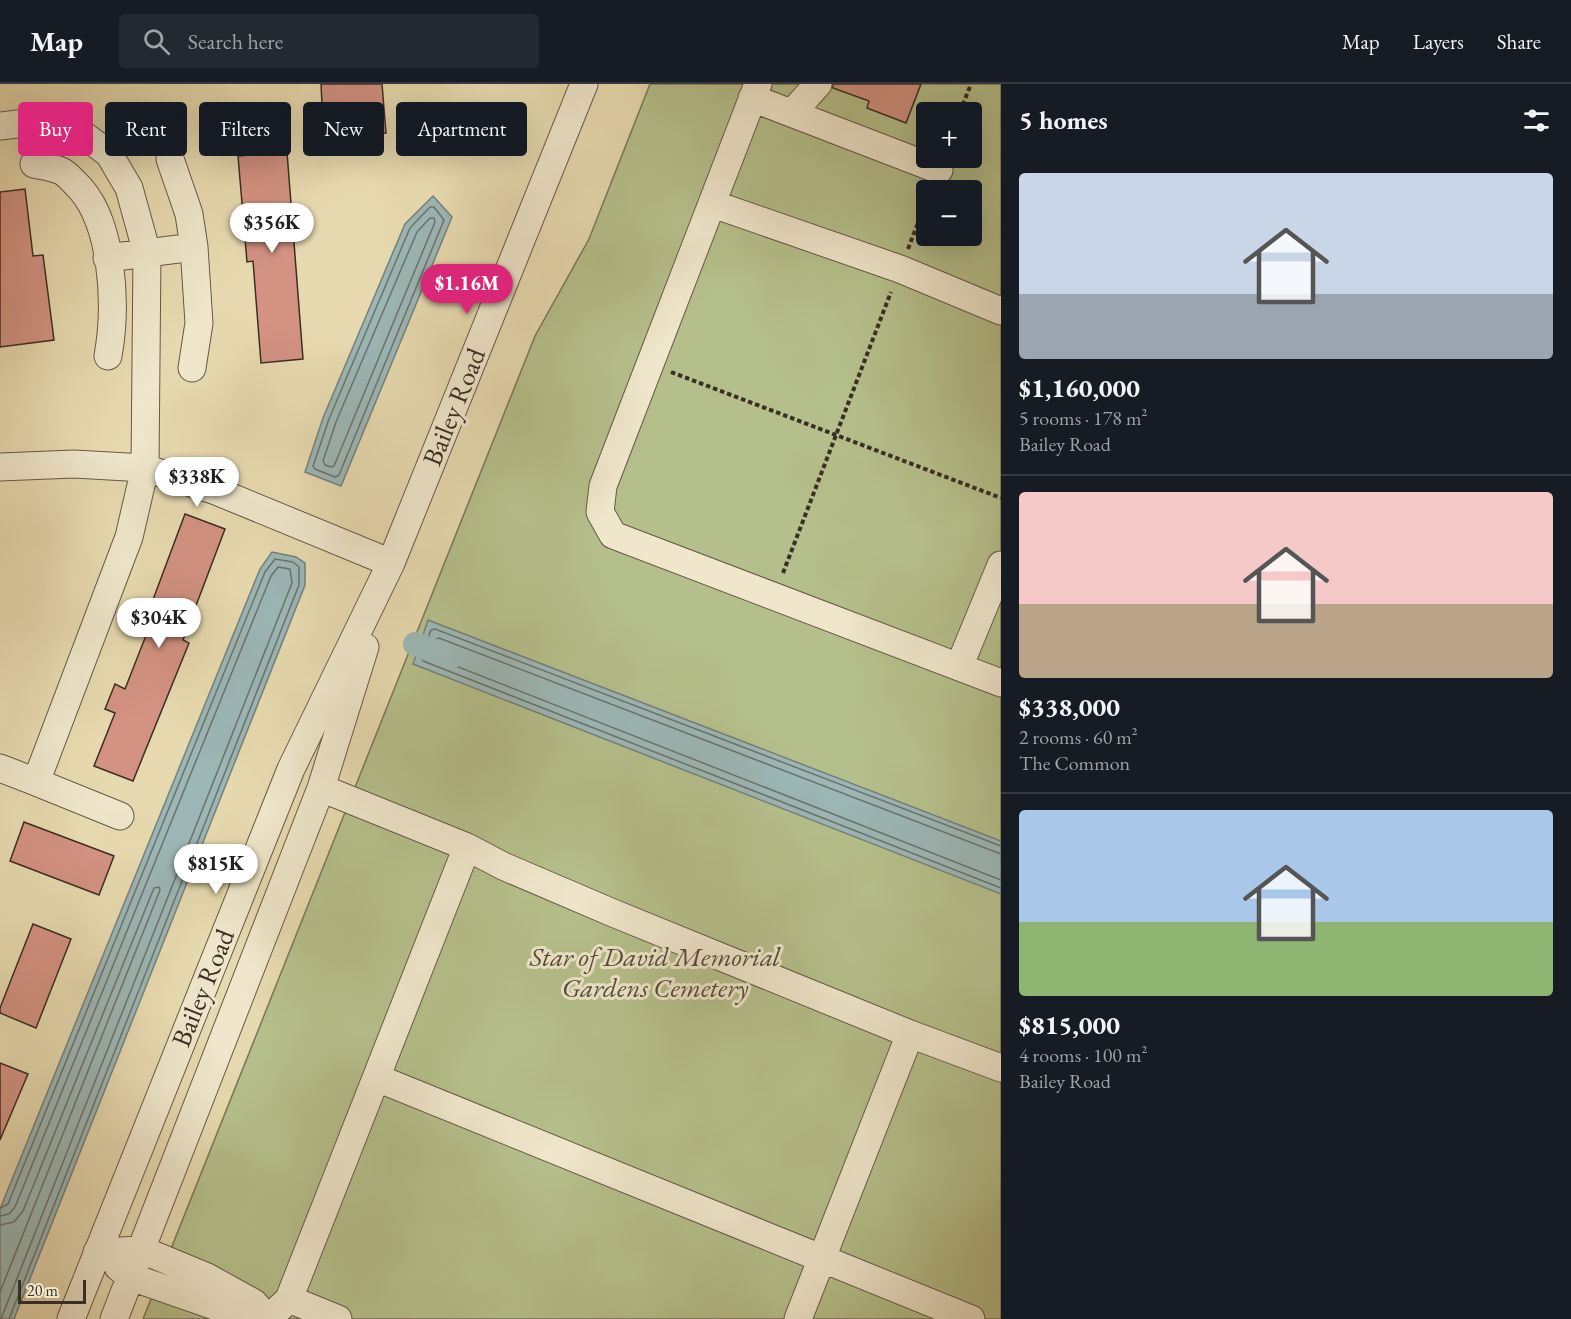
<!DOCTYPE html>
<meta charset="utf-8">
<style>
:root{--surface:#171b24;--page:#242831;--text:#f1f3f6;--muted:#9ea1a6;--line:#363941;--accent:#db2777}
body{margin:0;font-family:"EB Garamond",serif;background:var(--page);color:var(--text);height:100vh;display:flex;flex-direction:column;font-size:22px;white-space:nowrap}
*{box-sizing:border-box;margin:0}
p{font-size:20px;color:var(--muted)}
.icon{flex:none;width:33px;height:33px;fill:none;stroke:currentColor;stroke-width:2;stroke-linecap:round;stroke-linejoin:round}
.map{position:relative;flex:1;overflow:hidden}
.sheet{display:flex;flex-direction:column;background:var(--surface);width:570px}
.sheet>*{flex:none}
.hud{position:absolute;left:18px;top:18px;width:570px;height:54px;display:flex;gap:12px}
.tools{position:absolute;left:916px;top:18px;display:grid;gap:12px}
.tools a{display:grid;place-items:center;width:66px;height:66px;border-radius:6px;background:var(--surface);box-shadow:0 6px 24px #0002;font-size:30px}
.scale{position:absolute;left:18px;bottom:15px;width:68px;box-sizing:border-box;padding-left:6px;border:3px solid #3b2e24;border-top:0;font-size:16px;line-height:21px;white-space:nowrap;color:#3b2e24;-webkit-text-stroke:4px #efe6cb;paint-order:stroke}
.price{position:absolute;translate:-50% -51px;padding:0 14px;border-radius:21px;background:#fff;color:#222;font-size:20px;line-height:39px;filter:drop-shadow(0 2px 3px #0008)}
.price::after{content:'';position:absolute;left:50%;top:36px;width:18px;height:14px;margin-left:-9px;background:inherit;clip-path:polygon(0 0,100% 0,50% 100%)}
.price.selected{background:var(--accent);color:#fff}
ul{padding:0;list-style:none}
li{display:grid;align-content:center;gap:12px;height:318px;padding:0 18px}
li+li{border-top:2px solid var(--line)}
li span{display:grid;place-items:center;height:186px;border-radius:6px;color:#555}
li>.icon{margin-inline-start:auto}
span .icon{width:108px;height:108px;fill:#fffc;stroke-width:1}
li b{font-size:26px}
h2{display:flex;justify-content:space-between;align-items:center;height:72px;padding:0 18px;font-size:26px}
.pill{padding:0 21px;border-radius:6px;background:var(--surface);box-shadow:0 6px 24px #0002;font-size:21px;line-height:54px}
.pill.selected{background:var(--accent);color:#fff}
header{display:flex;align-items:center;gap:36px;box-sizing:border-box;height:84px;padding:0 30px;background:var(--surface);border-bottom:2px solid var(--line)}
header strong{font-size:28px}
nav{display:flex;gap:33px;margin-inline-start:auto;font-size:21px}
.search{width:420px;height:54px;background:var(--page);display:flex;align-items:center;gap:15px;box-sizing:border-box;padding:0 21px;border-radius:6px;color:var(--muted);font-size:22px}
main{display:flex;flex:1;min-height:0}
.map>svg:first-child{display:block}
</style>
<header>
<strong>Map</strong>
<div class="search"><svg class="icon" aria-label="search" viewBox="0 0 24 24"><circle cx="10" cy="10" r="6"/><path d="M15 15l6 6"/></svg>Search here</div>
<nav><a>Map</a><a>Layers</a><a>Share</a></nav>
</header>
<main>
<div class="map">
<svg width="1001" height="1235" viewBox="0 0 1001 1235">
<rect width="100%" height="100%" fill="#e7d9af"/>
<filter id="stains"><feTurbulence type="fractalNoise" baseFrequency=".00333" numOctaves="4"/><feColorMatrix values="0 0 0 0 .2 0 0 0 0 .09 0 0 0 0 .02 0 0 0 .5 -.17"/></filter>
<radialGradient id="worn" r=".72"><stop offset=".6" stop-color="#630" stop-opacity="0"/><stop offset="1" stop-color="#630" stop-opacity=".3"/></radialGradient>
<path fill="#b5bf8b" stroke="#787658" stroke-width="1.5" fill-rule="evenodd" d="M650,0H1001V1235H143L535,252L589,155ZM927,28H972V74H927ZM927,106H972V152H927Z"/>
<path fill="#9cb7b6" stroke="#75807c" stroke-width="1.5" d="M433,112L452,133L341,402L305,388L323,334L405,140Z
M272,468L296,473L305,479V501L14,1235H0V1125L260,485Z
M428,536L1001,757V810L413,580Z"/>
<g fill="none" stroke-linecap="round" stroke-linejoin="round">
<path stroke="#6c726d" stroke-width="1.5" d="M430,123H434L444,136L339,391L335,393L315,385L313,382L329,335L410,144Z
M430,134H434L435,138L334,382L331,383L325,381L323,377L336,338L417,148Z
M1001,762L435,545L431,546L421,573L423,577L1001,804
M1001,770L439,554L435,556L431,570L433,573L1001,796
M0,1124L8,1120L265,488L275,475L293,478L299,483V501L9,1235
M0,1132L9,1130L15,1123L271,492L278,483L290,485L292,499L1,1235
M0,1141L14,1138L23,1127L154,804L159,803L160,806L0,1208"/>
<path stroke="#9cb7b6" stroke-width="24" d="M415,560L451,573"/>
</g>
<path fill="#d39282" stroke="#3b2e24" stroke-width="1.5" d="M321,0H382L386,49L334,53L332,19L322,20Z
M833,0H921L906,39L867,24L869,17L833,4Z
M287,68L303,275L261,279L253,177L247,178L238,72Z
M25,105L33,172L43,171L54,256L0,263V108Z
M185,430L225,445L183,556L189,559L133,697L94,682L115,629L105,625L115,600L125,605L154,531L148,529Z
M24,738L114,772L99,811L10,777Z
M33,840L71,855L36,944L0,929V924Z
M0,979L28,990L0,1056Z"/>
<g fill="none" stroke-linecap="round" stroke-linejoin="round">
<g stroke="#665947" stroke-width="29">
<path id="minor" d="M758,0L603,402L600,428L613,451L1001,599
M752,14L939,86
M792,29L818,0
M0,42L42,37L81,49L109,70L129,104L147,169L145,384L129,453L36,698L0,684
M34,80C43,82 53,83 61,87C66,89 71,95 75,99C114,135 117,222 108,272
M713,120L900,185L1001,227
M107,174L194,163L189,130L170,75
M192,284L199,239L194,163
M0,383L74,380L145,384L216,407L391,479
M959,583L1001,481
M36,698L120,732
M321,704L467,763L503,782L613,829L910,950L1001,984
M377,994L971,1235
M97,1168L142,1166L207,1193L254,1219L267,1235
M118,1183L131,1193L235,1229L266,1235
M289,1215L338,1235
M71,1235L291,685L391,479L584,0
M114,1235L321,704L365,563
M268,1235L289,1215L467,763
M798,1235L910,950"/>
</g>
<path stroke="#3b2e24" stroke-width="4" stroke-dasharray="4.5 3" stroke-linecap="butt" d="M960,28L971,0
M908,165L927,115
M671,288L1001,414
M783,489L891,208"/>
<use href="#minor" stroke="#efe6cb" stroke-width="27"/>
</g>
<g text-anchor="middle" stroke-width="6" stroke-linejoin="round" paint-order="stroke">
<g font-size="27" fill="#3b2e24" stroke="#efe6cb">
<text transform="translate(454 323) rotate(-68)" y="9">Bailey Road</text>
<text transform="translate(203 904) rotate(-68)" y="9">Bailey Road</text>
</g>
<g font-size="27" font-style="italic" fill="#534b39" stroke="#efe6cb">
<text x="655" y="882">Star of David Memorial<tspan x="655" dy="31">Gardens Cemetery</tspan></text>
</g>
</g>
<rect width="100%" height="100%" filter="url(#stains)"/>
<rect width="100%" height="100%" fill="url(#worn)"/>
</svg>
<div class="tools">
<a>+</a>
<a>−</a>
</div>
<div class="scale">20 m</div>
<b class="price" style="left:272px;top:170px">$356K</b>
<b class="price selected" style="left:467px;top:231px">$1.16M</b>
<b class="price" style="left:197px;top:424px">$338K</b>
<b class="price" style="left:159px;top:565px">$304K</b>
<b class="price" style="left:216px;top:811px">$815K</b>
<div class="hud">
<a class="pill selected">Buy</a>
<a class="pill">Rent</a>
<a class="pill">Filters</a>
<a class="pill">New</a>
<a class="pill">Apartment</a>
</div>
</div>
<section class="sheet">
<h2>5 homes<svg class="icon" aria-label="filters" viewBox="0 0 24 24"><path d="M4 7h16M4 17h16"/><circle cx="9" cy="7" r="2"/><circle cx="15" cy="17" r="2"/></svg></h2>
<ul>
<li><span style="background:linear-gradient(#c9d6e8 65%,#9aa5b1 0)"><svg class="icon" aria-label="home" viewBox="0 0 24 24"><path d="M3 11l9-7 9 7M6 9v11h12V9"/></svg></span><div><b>$1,160,000</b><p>5 rooms · 178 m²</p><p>Bailey Road</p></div></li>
<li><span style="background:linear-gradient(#f6c9c9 60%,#b9a48a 0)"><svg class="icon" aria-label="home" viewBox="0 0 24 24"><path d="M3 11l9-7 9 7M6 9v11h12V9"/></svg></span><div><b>$338,000</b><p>2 rooms · 60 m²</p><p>The Common</p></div></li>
<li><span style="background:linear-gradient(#a9c7e8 60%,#8fb573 0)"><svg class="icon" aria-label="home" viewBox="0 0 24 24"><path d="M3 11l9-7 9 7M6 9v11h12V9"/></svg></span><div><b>$815,000</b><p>4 rooms · 100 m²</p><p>Bailey Road</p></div></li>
</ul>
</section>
</main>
